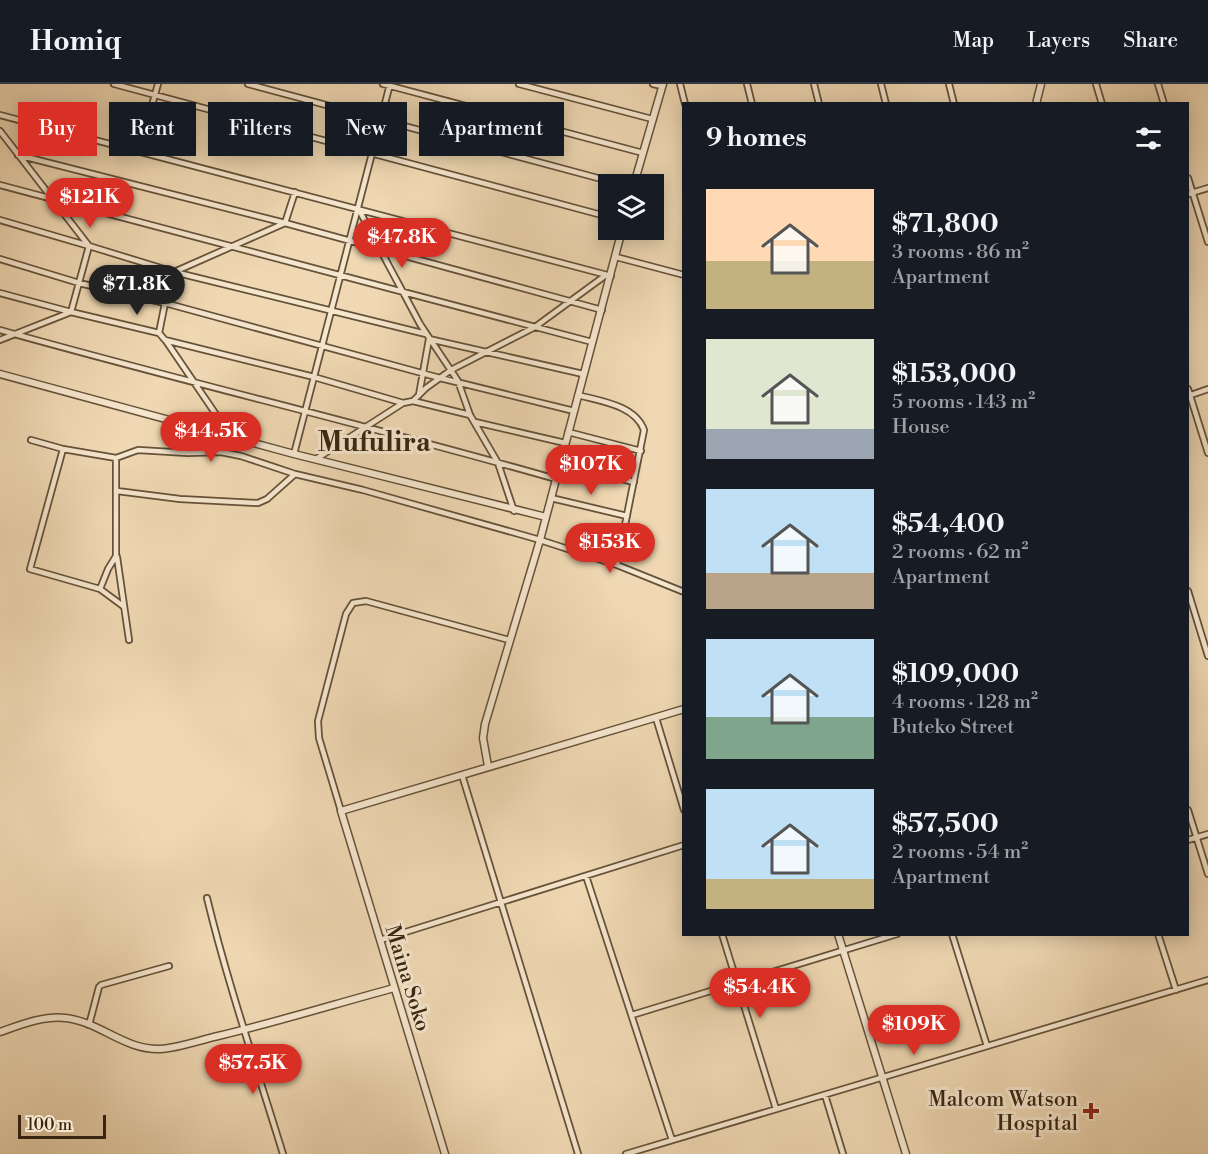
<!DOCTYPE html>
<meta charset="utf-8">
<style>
:root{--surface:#171b24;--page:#20242c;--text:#f1f3f6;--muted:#9ea1a6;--line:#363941;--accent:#d93025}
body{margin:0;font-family:"Libre Bodoni",serif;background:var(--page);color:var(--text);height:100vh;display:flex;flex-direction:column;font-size:22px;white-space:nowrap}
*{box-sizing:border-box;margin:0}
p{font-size:20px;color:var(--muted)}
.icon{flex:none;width:33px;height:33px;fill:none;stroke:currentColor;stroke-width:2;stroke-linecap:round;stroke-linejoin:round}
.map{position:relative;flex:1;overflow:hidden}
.drawer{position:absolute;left:682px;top:18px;width:507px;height:834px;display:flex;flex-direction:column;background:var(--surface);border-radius:0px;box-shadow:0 3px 15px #0003}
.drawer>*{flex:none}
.guide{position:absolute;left:18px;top:18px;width:570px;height:54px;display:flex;gap:12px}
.buttons{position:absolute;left:598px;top:90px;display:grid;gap:12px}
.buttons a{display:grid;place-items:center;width:66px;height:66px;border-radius:0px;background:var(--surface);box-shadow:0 3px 15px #0003;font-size:30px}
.scale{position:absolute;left:18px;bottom:15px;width:88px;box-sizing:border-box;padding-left:6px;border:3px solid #392510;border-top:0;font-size:16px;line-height:21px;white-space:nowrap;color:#392510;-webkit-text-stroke:4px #f5e6ce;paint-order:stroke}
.price{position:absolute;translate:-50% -51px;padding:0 14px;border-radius:21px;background:var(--accent);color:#fff;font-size:20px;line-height:39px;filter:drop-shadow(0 2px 3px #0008)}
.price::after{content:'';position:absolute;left:50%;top:36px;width:18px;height:14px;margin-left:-9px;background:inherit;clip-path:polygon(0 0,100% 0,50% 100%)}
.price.current{background:#222;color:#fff}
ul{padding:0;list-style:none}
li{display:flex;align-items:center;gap:18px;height:150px;padding:0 24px}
li span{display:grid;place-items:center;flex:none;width:168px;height:120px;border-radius:0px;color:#555}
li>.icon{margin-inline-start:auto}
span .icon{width:72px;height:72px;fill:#fffc;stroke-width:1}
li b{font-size:26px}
h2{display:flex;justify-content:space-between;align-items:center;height:72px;padding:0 24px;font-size:26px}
.tag{padding:0 21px;border-radius:0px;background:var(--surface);box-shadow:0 3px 15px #0003;font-size:21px;line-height:54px}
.tag.current{background:var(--accent);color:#fff}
header{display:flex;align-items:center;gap:36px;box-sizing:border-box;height:84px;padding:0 30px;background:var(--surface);border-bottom:2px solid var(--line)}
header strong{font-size:28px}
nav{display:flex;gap:33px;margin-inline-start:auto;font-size:21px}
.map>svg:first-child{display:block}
</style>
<header>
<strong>Homiq</strong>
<nav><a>Map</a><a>Layers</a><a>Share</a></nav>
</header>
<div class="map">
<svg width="1208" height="1070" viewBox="0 0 1208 1070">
<rect width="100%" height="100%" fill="#efd8b3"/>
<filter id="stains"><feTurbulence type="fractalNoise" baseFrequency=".00333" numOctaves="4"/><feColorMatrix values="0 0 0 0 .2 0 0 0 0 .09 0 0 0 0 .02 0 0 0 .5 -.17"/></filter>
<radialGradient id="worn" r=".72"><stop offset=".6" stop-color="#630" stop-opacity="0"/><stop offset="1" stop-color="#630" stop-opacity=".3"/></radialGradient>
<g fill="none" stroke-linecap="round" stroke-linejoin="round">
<g stroke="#665239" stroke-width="8">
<path id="minor" d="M114,0L609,133
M248,0L620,100
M383,0L643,69
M519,0L652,35
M653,0L662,2
M680,0L685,20
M747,0L752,20
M814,0L819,20
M881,0L886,20
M949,0L954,20
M1096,0L1102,20
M1158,0L1164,20
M0,31L611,192
M0,47L89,162L0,136
M139,67L158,0
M18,71L285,139L602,226
M1188,94L1208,158
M0,101L592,258
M295,108L285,139L174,188L165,219L159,249L71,228L89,162L174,188L426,250
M1188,110L1208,104
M358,124L420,240L458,297L470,331L498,379L514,427
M616,173L684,191
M0,175L79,199L165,219L440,294L574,327
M0,209L71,228L0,256
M0,246C185,298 371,342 556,395
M159,249L165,256L314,293L403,319
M429,255L583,290
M166,257L230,351
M1188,305L1208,369
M419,311L429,255
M578,311C600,317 635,321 644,346L617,481
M1188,312L1208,305
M413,317L470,331
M475,338L565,359
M568,348L641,367
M31,356L63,365L116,374
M63,365L30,485L100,505L123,522
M294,370L390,0
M316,375L403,319L413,317L426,304L451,286L535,243L606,191
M560,380L634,398
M117,407L180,415L258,419L267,415L295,390L363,406L540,456L617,481L684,508
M551,414L627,432
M117,473L129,556
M100,505L108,485L116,472V374L138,366L188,369L221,368L241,372L295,390
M1188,507L1208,572
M656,634L684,726
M462,691L578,1070
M1188,726L1208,790
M341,727L319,654L318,637L346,530L353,519L366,517L509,556
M1188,756L1208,750
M586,792L672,1056
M207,814C228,901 257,985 283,1070
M722,850L776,1025
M952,850L987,962
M1158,850L1176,906
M380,856L684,761
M632,931L897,850
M89,941L99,903L101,901L169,882
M825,1011L843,1070
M626,1070L1208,896"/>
</g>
<g stroke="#665239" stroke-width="9">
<path id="tertiary" d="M1036,20L1041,0
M634,100L663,0
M0,290L294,370L546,433
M488,682L483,654L485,640L540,456L622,146
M838,850L906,1070
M0,948C20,941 45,931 66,934C100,938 124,966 160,965C179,964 200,956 218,952C277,938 335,920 394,904
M445,1070L341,727L684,625"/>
</g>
<use href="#minor" stroke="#f5e6ce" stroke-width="4.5"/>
<use href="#tertiary" stroke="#f5e6ce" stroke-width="6"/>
</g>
<path fill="#8f2418" stroke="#f5e6ce" stroke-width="2" d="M1088 1018h6v6h6v6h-6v6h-6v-6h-6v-6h6z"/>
<g text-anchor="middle" stroke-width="6" stroke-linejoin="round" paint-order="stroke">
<g font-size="21" fill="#392510" stroke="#f5e6ce">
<text transform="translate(408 894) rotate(73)" y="7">Maina Soko</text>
</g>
<g font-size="21" fill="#392510" stroke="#f5e6ce" text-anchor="end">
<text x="1078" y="1022">Malcom Watson<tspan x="1078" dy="24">Hospital</tspan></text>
</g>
<g font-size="27" font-weight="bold" fill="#392510" stroke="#f5e6ce">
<text x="374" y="367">Mufulira</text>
</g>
</g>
<rect width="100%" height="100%" filter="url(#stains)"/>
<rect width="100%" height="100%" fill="url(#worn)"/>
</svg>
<div class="buttons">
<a><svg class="icon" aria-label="layers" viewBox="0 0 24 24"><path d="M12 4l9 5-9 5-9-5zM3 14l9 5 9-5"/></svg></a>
</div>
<div class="scale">100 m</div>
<b class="price" style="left:90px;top:145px">$121K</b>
<b class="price" style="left:402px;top:185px">$47.8K</b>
<b class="price current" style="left:137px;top:232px">$71.8K</b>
<b class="price" style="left:211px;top:379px">$44.5K</b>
<b class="price" style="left:591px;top:412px">$107K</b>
<b class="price" style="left:610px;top:490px">$153K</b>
<b class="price" style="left:760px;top:935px">$54.4K</b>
<b class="price" style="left:914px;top:972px">$109K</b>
<b class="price" style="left:253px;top:1011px">$57.5K</b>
<div class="guide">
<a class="tag current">Buy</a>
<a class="tag">Rent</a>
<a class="tag">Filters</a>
<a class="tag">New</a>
<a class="tag">Apartment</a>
</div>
<section class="drawer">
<h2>9 homes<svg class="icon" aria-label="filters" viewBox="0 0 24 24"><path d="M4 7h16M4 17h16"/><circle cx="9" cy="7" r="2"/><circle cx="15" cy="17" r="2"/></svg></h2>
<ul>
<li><span style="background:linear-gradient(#ffd9b3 60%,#c2b280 0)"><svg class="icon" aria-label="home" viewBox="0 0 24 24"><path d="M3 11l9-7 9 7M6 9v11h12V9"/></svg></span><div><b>$71,800</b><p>3 rooms · 86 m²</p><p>Apartment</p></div></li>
<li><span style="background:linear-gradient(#dfe7d0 75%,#9aa5b1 0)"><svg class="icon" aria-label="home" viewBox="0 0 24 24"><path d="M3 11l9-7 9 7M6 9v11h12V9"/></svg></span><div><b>$153,000</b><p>5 rooms · 143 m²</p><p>House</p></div></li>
<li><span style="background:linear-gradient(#bfe0f5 70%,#b9a48a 0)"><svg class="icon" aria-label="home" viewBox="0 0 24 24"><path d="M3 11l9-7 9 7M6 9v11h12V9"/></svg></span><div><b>$54,400</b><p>2 rooms · 62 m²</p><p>Apartment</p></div></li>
<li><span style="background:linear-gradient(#bfe0f5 65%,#7fa58c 0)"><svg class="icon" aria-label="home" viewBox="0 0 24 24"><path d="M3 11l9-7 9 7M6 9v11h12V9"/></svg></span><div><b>$109,000</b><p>4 rooms · 128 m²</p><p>Buteko Street</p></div></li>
<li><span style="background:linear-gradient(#bfe0f5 75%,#c2b280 0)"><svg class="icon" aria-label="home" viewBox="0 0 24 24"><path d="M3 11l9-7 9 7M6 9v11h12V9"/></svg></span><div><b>$57,500</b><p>2 rooms · 54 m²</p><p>Apartment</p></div></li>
</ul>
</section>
</div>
